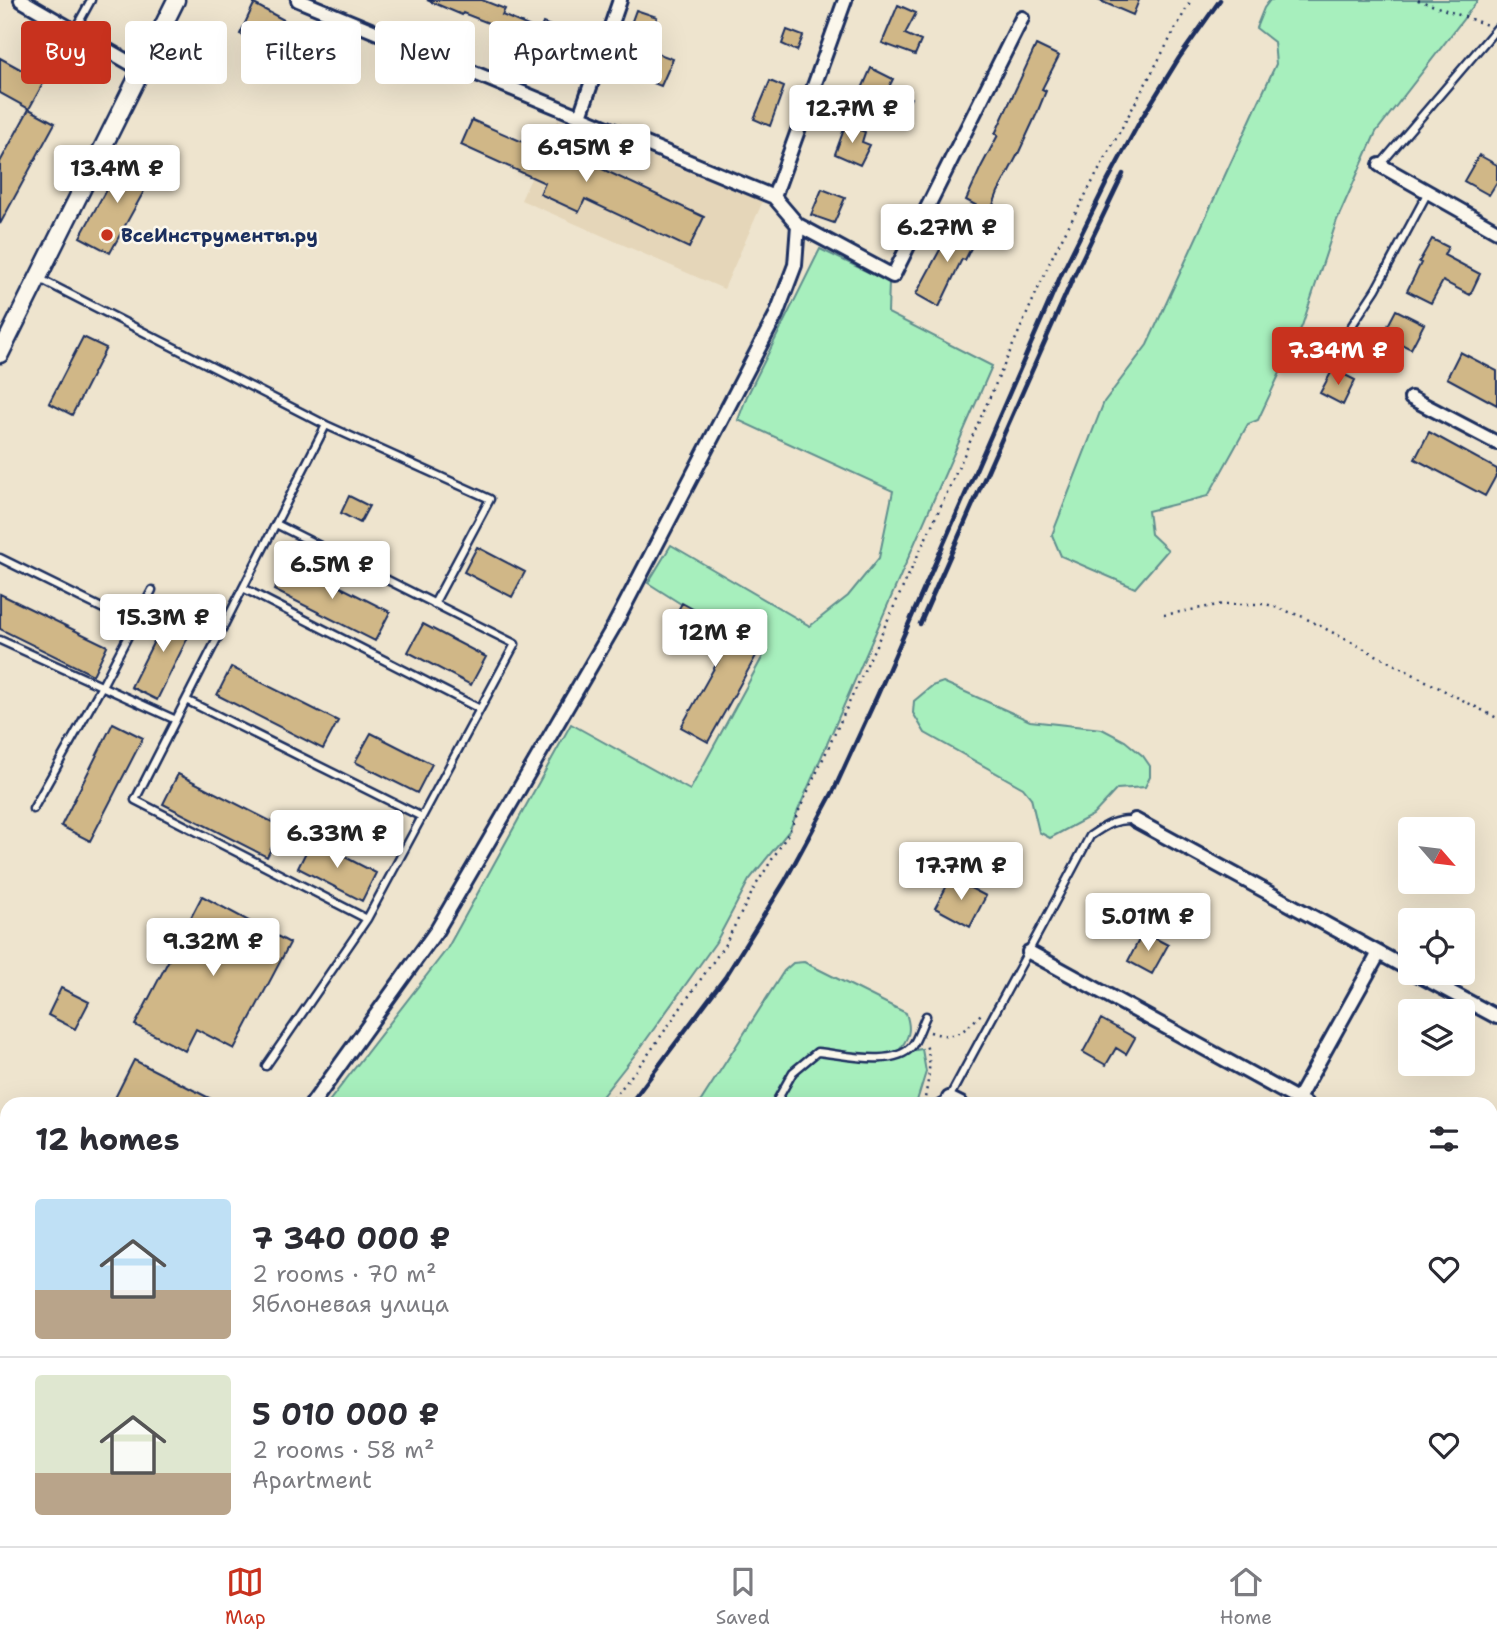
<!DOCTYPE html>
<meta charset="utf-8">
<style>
:root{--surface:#fff;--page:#f2f2f3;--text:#2b2b33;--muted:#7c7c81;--line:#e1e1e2;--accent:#c8321e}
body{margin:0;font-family:"Shantell Sans",sans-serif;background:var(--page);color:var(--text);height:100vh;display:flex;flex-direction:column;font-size:26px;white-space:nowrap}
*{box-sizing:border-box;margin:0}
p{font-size:23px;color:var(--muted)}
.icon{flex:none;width:38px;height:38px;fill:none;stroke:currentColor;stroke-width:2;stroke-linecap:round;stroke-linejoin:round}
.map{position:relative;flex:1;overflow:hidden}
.drawer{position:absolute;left:0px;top:1097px;width:1498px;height:450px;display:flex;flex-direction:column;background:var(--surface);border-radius:21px 21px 0 0;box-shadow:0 7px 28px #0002}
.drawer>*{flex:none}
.top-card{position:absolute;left:21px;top:21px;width:700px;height:63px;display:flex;gap:14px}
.needle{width:46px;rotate:118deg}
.controls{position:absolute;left:1398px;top:817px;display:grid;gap:14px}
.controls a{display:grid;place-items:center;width:77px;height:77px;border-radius:7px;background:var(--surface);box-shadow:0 7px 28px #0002;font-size:35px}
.price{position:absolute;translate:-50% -60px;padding:0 16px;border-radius:7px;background:#fff;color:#222;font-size:23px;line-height:46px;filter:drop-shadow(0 2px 4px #0008)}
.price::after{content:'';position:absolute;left:50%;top:42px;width:21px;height:16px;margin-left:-10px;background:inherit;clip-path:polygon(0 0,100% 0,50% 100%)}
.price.current{background:var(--accent);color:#fff}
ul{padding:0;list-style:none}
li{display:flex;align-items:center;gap:21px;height:175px;padding:0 35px}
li+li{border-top:2px solid var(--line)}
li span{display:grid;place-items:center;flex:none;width:196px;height:140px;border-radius:7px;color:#555}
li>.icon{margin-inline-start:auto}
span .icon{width:84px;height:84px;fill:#fffc;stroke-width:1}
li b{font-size:30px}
h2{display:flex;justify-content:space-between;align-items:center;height:84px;padding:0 35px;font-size:30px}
.tag{padding:0 24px;border-radius:7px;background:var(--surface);box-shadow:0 7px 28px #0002;font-size:24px;line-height:63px}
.tag.current{background:var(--accent);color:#fff}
.dock{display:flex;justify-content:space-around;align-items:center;height:98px;border-top:2px solid var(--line);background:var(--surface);font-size:19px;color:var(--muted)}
.dock a{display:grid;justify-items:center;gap:4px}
.dock .current{color:var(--accent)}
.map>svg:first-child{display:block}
</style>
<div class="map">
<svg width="1497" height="1546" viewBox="0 0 1497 1546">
<rect width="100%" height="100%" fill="#eee4ce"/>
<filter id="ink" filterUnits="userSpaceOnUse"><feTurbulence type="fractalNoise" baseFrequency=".0143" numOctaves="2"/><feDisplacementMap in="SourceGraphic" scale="14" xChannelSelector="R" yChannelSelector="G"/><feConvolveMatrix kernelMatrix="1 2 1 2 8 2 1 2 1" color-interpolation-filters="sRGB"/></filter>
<g filter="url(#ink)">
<path fill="#e5d6b9" d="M558,120L763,201L724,289L521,200Z
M8,1540H234L230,1546H5Z"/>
<path fill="#a7efbd" stroke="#618f8e" stroke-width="2" d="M1270,0H1478L1376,132L1337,220L1302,326L1258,420L1248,424L1208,496L1148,511L1151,534L1168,550L1135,588L1061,556L1052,535L1104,402L1147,345L1276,64L1274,42L1256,28L1264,8Z
M820,249L889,282L888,313L992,366L789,831L749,880L716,942L641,1047L596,1104H327L447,949L571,724L690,790L763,656L648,583L671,545L810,626L848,596L879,558L893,491L738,420L747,396Z
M943,682L1030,721L1102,729L1125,741L1143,756L1150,766V777L1145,787L1117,789L1093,815L1050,838L1039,832L1031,798L1023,788L925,733L913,713L914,701L932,686Z
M804,962L906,1013C912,1031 909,1038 897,1053L922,1049L926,1072L916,1104H699L784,971L793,963Z
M354,1540H610L605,1546H349Z"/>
<path fill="#d0b787" stroke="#1b2f5e" stroke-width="2" d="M427,0H482L505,9L502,15L540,31L543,23L572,34L575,25L592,31L583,58L519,34L517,40L502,34L504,29L463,13L462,15Z
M1098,0H1139L1133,15Z
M254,4L336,48L323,75L240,34Z
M898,5L916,13L905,34L921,41L915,55L882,43Z
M636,10L657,17L649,39L628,32Z
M787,30L803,36L797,51L782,44Z
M1036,45L1059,56L1042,89L1046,91L1037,113L1019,152L998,192L990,213L966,200L981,167L998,135L995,134Z
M643,48L673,59L661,86L633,75Z
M0,58L44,82L29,109L0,93Z
M871,68L893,79L889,87L911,98L900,121L857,100Z
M770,81L784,87L770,126L754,119Z
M29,109L55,123L0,224V162Z
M472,120L557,157L560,149L704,217L689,248L585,199L579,212L540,194L545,183L461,145Z
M846,124L865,132L862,142L870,145L860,165L835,154Z
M1479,155L1497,165V182L1489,195L1464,181Z
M124,157L154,173L110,253L80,237Z
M822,189L845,198L834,223L811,215Z
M955,222L978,234L965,260L962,259L939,307L916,294Z
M1432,239L1448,247L1444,255L1480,274L1470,295L1443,281L1431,303L1407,291L1421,263L1419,262Z
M1396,310L1424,324L1411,349L1383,335Z
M83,337L106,348L72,415L49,403Z
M1460,352L1497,371V405L1447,378Z
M1333,369L1355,380L1343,405L1320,393Z
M1429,432L1497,469V474L1485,496L1415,459Z
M349,496L369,506L360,523L341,513Z
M477,547L525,572L512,597L464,572Z
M289,561L390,612L375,641L274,590Z
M0,594L107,646L93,675L0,629Z
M682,603L761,647L708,742L681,727L722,654L670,625Z
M170,609L196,621L157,700L131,687Z
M423,624L486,657L471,685L408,652Z
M231,667L338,721L323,749L217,695Z
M113,723L143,738L90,841L61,826Z
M371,733L432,764L417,793L355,762Z
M178,774L282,827L267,857L163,804Z
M312,840L376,873L362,901L298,868Z
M951,878L986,896L970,927L935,908Z
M202,896L290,943L234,1049L196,1029L185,1051L135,1025Z
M1143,932L1168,945L1152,974L1128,961Z
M61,988L89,1002L75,1029L48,1015Z
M1101,1019L1135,1038L1126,1054L1116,1048L1106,1065L1083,1052Z
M134,1060L221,1104H112Z"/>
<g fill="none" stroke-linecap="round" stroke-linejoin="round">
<g stroke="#1b2f5e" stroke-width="11">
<path id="service" d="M74,31L91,0
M1380,165L1497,28
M40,279L326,425L135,800L367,919L515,644L276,524
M1333,354L1376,289L1428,192
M326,425L490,499L434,604
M0,558L134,624
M243,588L480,709
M0,640L176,720
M186,700L422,817
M33,809L102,686L152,590
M266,1066L367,919
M775,1104L793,1072L817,1052C842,1054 894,1068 912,1046C917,1040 922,1024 926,1016
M939,1104L949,1098C996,1010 1044,924 1090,836C1106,825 1115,819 1134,820
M440,1546L445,1540
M615,1546L619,1540"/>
</g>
<g stroke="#1b2f5e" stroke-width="18">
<path id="minor" d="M21,0L142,70
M298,0L774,197L798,225L795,265L776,315L614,626L437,930L312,1104
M580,116L620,0
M1380,165L1497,231
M774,197L845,0
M798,225L893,276L1022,18
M1411,398L1497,443
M1135,820L1410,970
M1029,952L1306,1104
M1415,973L1497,1017
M949,1098L961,1104
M1295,1104L1379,953
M1491,1209L1497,1212
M1491,1396L1497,1399
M0,1539L7,1529
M672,1540L683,1546
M1016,1540L1027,1546
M1373,1540L1384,1546
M1053,1546L1057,1540"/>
</g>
<g stroke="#1b2f5e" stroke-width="19">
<path id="tertiary" d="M1491,1527L1497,1516
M1480,1546L1483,1540"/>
</g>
<g stroke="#1b2f5e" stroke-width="21">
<path id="secondary" d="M0,354L176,0"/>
</g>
<path stroke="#1b2f5e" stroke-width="2.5" stroke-dasharray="2 5" stroke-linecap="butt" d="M1418,0L1487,25
M1164,615L1223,604H1266L1301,616L1497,718
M930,1032C955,1040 963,1033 981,1014
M609,1104L647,1056L724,946L756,885L788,834L952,482L1054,253L1191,0
M924,1104C927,1085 933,1064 926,1045
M267,1546L272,1540"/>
<use href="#service" stroke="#fbf7ec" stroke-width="6"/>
<use href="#minor" stroke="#fbf7ec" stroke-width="12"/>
<use href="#tertiary" stroke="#fbf7ec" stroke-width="14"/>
<use href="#secondary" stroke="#fbf7ec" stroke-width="16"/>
<path stroke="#1b2f5e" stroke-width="4.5" d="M920,624L1073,278L1123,174
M630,1104L726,976L785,881L834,790L878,694L1061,275L1107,182L1140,121L1179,58L1220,0
M297,1546L302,1540"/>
</g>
</g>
<circle fill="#c8321e" stroke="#fbf7ec" stroke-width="2.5" cx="107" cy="235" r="7"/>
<g text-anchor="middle" stroke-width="5" stroke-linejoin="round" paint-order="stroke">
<g font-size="19" font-weight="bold" fill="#1b2f5e" stroke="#fbf7ec" text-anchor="start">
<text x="121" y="242">ВсеИнструменты.ру</text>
</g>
</g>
</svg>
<div class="controls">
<a><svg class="needle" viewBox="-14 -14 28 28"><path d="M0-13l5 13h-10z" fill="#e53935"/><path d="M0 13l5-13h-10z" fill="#7c7c81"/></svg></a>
<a><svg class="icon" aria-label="locate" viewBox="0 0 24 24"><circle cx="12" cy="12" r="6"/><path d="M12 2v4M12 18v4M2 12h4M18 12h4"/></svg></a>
<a><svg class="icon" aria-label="layers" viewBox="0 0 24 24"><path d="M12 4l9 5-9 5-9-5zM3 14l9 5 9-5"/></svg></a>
</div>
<b class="price" style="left:852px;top:145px">12.7M ₽</b>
<b class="price" style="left:586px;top:184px">6.95M ₽</b>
<b class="price" style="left:117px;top:205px">13.4M ₽</b>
<b class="price" style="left:947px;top:264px">6.27M ₽</b>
<b class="price current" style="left:1338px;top:387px">7.34M ₽</b>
<b class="price" style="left:332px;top:601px">6.5M ₽</b>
<b class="price" style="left:163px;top:654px">15.3M ₽</b>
<b class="price" style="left:715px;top:669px">12M ₽</b>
<b class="price" style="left:337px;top:870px">6.33M ₽</b>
<b class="price" style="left:961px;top:902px">17.7M ₽</b>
<b class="price" style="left:1148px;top:953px">5.01M ₽</b>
<b class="price" style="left:213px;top:978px">9.32M ₽</b>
<div class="top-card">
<a class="tag current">Buy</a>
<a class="tag">Rent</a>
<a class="tag">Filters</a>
<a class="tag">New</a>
<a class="tag">Apartment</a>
</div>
<section class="drawer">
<h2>12 homes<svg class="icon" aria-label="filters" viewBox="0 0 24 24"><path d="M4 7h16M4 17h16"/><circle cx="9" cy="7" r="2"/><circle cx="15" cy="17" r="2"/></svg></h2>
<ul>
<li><span style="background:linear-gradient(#bfe0f5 65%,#b9a48a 0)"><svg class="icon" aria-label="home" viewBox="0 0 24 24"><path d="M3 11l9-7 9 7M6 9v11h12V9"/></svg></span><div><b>7 340 000 ₽</b><p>2 rooms · 70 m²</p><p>Яблоневая улица</p></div><svg class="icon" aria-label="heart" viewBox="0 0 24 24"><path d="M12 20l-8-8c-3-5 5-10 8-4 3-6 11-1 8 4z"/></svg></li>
<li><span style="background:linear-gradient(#dfe7d0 70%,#b9a48a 0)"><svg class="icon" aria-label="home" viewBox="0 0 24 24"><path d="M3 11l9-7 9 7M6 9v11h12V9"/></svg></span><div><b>5 010 000 ₽</b><p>2 rooms · 58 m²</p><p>Apartment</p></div><svg class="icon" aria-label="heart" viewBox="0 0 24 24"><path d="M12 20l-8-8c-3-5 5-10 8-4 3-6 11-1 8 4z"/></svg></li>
</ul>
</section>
</div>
<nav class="dock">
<a class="current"><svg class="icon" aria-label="map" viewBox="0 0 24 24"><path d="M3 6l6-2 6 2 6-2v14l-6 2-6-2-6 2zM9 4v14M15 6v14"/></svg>Map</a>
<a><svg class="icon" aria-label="saved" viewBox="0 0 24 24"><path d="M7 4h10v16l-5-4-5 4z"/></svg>Saved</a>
<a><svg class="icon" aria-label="home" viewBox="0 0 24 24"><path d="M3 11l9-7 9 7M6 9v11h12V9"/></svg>Home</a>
</nav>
